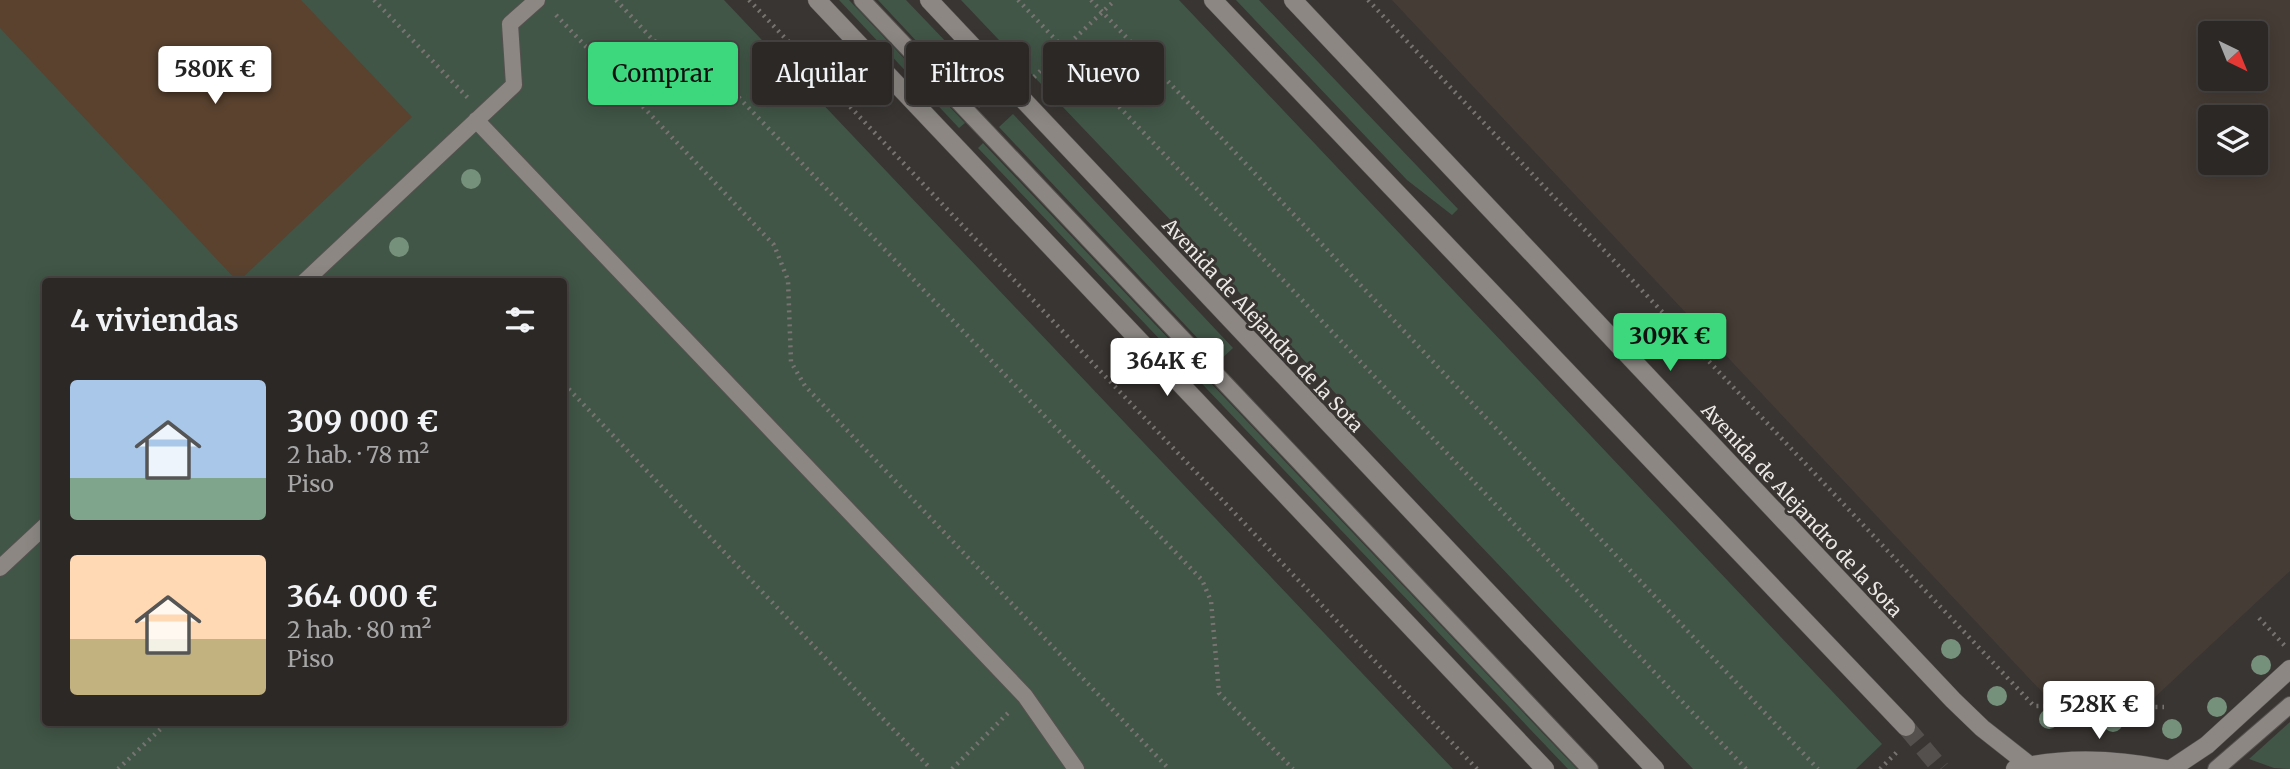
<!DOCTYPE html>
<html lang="es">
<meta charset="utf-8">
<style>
:root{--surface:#2b2826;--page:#373432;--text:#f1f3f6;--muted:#a6a6a7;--line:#474443;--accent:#3dd77e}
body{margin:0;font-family:Merriweather,serif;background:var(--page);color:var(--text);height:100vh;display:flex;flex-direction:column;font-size:26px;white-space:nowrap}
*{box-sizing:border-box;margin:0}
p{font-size:23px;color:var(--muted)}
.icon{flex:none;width:38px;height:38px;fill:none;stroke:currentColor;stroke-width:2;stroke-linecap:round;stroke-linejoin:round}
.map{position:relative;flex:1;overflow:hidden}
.sheet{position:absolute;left:42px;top:278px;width:525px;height:448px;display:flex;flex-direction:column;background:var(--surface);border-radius:7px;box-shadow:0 4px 18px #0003,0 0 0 2px var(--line)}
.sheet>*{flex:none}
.top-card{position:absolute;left:588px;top:42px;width:665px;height:63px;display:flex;gap:14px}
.needle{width:46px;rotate:137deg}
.controls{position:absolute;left:2198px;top:21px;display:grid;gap:14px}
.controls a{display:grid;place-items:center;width:70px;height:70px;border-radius:7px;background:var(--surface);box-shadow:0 4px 18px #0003,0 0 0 2px var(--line);font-size:35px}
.price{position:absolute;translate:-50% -60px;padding:0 16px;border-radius:7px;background:#fff;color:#222;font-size:23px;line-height:46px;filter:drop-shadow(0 2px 4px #0008)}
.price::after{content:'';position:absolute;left:50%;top:42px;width:21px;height:16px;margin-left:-10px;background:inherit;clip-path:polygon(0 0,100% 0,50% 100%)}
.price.on{background:var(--accent);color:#111}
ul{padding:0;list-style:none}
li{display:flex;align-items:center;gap:21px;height:175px;padding:0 28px}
li span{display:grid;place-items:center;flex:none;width:196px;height:140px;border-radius:7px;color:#555}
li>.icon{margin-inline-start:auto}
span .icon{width:84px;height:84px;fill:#fffc;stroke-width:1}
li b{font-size:30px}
h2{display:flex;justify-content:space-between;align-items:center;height:84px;padding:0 28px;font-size:30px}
.chip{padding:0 24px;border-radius:7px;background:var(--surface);box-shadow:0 4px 18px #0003,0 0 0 2px var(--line);font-size:24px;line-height:63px}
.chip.on{background:var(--accent);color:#111}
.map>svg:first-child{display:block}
</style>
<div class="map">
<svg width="2290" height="769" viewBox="0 0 2290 769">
<rect width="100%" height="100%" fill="#393532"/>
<path fill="#453c35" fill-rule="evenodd" d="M1392,0H2290V571L2154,698L2043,693ZM2210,33H2256V79H2210ZM2210,117H2256V163H2210Z"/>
<path fill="#415647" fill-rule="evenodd" d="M0,0H724L1453,769H0ZM46,282H564V723H46Z
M839,0H849L965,123L959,128Z
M878,0H906L995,93L979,108Z
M961,0H1179L1882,744L1856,769H1693Z
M1236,0H1259L1458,209L1452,215L1407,180Z
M1013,114L1233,348L1219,361L999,127Z
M983,143L1577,769H1568L978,148Z
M2290,722V769L2274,768L2249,759Z"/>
<path fill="#5a422f" d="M0,0H301L412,117L238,282L0,28Z"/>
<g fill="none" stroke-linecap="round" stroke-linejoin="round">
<path stroke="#54504d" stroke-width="18" stroke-dasharray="18 9" stroke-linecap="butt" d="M1906,727L1941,769"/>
<g stroke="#55514f" stroke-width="18">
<path id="service" d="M862,0L1590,769
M476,120L1025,696L1076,769
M304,282L514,85L510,24L537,0
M0,568L46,525
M2216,769L2290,705"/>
</g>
<g stroke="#55514f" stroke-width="19">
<path id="minor" d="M817,0L1545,769
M1293,0L1953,700L1982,728L2029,765
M2171,769L2207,745L2290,669"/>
</g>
<g stroke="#55514f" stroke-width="19">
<path id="tertiary" d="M2015,769C2065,756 2116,759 2166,769"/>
</g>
<g stroke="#55514f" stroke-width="19">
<path id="secondary" d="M929,0L1655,769
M1213,0L1906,727"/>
</g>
<path stroke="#787471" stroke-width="4.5" stroke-dasharray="2 5" stroke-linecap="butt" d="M374,0L468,98
M616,0L654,41L697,54L1202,580L1211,601L1219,693L1293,769
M749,0L1477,769
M1018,0L1746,769
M1091,0L1818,769
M1368,0L2034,706L2164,707
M556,15L774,245L788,280L791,362L805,386L1169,769
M1034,77L1115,0
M564,384L931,769
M2259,618L2285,646
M118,769L167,723
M952,769L1008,713
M1880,769L1899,750"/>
<use href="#service" stroke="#8c8783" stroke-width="16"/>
<use href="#minor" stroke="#8c8783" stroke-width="18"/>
<use href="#tertiary" stroke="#8c8783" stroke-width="18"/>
<use href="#secondary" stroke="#8c8783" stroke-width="18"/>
</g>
<g fill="#75907b">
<circle cx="471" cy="179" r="10"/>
<circle cx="399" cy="247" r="10"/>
<circle cx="1951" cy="649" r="10"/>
<circle cx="2261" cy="665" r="10"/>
<circle cx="1997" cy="696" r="10"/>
<circle cx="2217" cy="707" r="10"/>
<circle cx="2049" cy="719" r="10"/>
<circle cx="2113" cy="722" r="10"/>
<circle cx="2172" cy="729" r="10"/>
</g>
<g text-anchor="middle" stroke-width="6" stroke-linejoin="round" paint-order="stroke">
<g font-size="19" fill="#ebe8e6" stroke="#393532">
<text transform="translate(1263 325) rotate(47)" y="7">Avenida de Alejandro de la Sota</text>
<text transform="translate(1802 510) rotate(47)" y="7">Avenida de Alejandro de la Sota</text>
</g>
</g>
</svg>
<div class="controls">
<a><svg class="needle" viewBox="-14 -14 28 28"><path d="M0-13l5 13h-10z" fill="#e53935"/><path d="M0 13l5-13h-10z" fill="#a6a6a7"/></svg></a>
<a><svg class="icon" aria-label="layers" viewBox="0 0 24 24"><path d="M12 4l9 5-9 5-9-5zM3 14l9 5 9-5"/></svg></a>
</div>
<b class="price" style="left:215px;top:106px">580K €</b>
<b class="price on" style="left:1670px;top:373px">309K €</b>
<b class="price" style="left:1167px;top:398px">364K €</b>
<b class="price" style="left:2099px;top:741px">528K €</b>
<div class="top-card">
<a class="chip on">Comprar</a>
<a class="chip">Alquilar</a>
<a class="chip">Filtros</a>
<a class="chip">Nuevo</a>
</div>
<section class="sheet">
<h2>4 viviendas<svg class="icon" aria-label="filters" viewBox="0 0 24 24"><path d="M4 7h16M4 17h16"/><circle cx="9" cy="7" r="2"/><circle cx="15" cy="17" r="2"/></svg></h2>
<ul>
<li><span style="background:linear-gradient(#a9c7e8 70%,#7fa58c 0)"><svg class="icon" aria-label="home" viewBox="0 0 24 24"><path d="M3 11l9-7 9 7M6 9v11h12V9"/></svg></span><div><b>309 000 €</b><p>2 hab. · 78 m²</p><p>Piso</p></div></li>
<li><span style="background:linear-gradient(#ffd9b3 60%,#c2b280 0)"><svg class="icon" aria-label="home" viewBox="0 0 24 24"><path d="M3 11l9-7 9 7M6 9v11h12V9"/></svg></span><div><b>364 000 €</b><p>2 hab. · 80 m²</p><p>Piso</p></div></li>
</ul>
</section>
</div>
